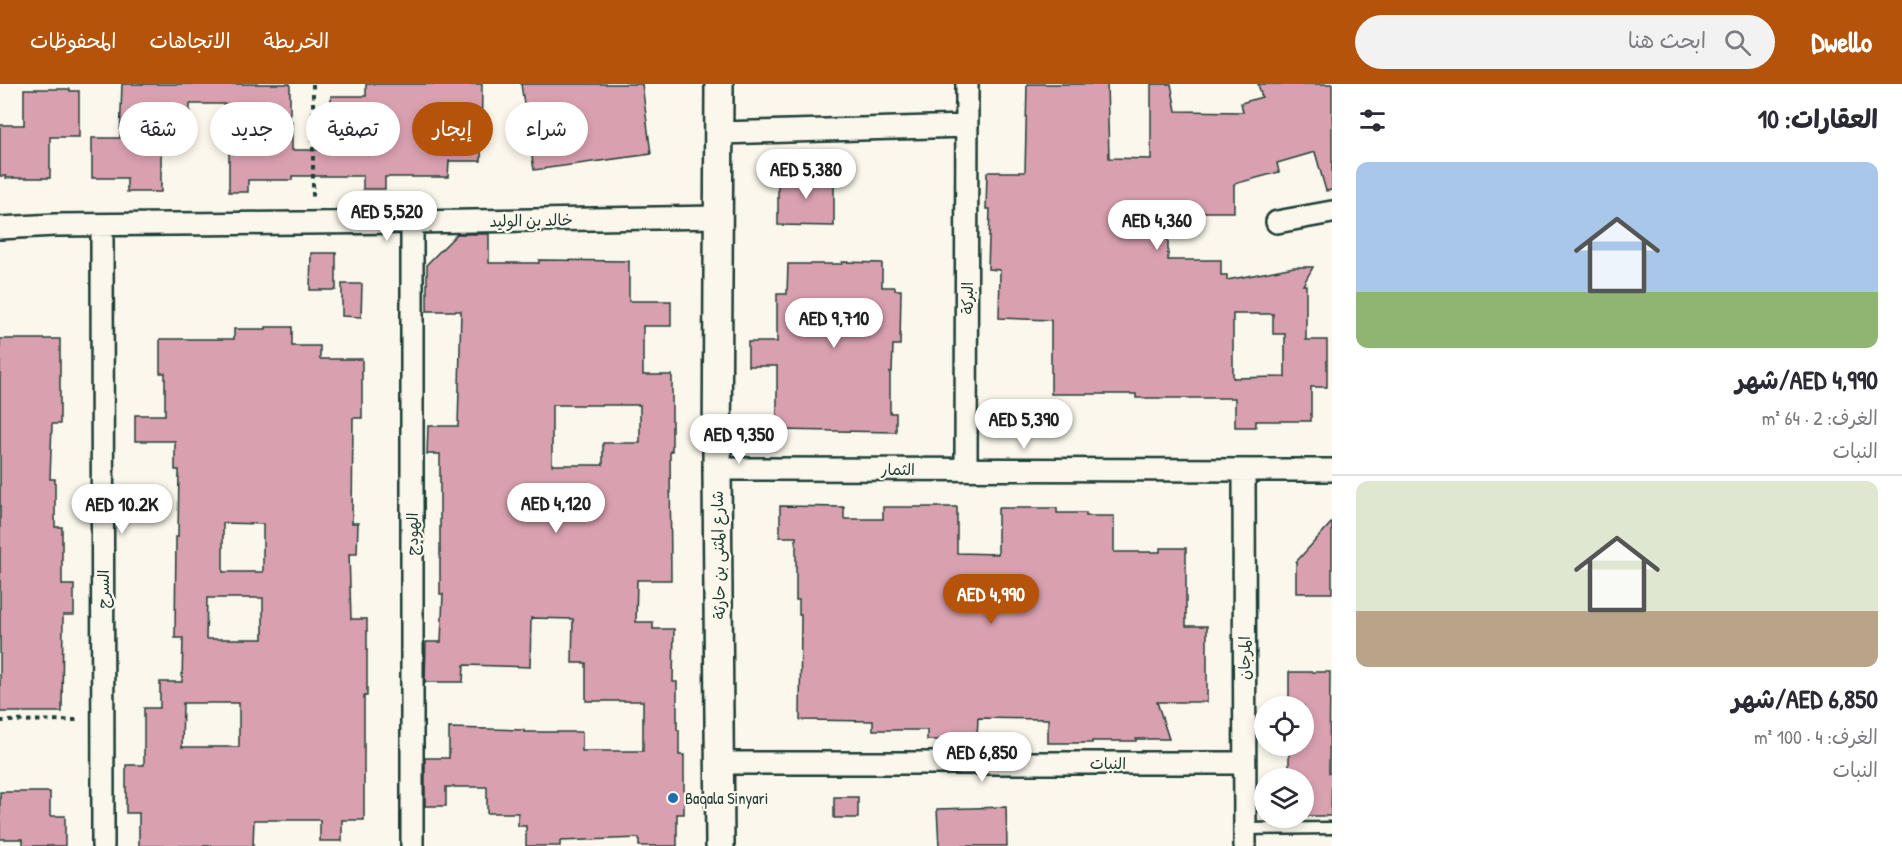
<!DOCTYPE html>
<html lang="ar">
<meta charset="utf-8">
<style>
:root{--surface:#fff;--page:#f2f2f3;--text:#2b2b33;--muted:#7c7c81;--line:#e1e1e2;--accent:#b45309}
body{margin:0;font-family:"Patrick Hand","Playpen Sans Arabic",sans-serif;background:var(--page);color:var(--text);direction:rtl;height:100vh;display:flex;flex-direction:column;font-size:22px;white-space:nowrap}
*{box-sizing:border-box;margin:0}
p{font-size:20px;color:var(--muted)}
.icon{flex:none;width:33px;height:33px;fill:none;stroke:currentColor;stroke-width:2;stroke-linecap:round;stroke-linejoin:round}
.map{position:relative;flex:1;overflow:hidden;direction:ltr}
.drawer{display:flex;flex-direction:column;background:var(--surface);width:570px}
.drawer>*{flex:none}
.top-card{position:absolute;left:18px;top:18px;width:570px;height:54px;direction:rtl;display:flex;gap:12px}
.fabs{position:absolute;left:1254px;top:612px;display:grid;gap:12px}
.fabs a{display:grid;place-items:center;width:60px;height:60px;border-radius:50%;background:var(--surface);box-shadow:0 3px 9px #0003;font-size:30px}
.price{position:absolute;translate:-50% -51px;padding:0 14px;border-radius:21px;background:#fff;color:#222;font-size:20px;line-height:39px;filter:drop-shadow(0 2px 3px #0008)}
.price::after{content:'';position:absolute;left:50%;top:36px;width:18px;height:14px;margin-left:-9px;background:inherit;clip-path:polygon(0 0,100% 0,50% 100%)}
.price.selected{background:var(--accent);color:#fff}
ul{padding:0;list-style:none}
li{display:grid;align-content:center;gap:12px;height:318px;padding:0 24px}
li+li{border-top:2px solid var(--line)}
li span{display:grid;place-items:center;height:186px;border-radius:12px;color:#555}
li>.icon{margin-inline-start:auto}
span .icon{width:108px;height:108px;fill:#fffc;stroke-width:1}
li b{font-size:26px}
h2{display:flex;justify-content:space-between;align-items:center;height:72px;padding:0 24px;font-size:26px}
.chip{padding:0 21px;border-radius:27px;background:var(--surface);box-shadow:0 3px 9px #0003;font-size:21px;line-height:54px}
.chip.selected{background:var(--accent);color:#fff}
header{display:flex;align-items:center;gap:36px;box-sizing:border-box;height:84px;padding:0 30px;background:var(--accent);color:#fff}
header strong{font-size:28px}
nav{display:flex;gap:33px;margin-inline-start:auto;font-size:21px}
.search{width:420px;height:54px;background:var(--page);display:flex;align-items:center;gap:15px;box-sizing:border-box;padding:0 21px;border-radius:33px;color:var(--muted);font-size:22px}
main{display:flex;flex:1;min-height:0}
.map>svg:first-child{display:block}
</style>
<header>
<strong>Dwello</strong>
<div class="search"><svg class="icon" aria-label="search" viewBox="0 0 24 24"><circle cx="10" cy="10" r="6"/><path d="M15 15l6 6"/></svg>ابحث هنا</div>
<nav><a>الخريطة</a><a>الاتجاهات</a><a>المحفوظات</a></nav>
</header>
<main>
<section class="drawer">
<h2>العقارات: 10<svg class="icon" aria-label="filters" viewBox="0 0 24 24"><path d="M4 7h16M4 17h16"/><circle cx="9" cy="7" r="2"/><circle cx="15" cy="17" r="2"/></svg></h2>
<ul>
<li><span style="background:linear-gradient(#a9c7e8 70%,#8fb573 0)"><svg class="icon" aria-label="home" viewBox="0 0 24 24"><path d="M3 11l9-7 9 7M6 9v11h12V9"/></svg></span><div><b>AED 4,990/شهر</b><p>الغرف: 2 · 64 m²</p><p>النبات</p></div></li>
<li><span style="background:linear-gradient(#dfe7d0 70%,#b9a48a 0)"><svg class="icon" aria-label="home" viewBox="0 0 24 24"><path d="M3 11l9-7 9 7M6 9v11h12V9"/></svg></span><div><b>AED 6,850/شهر</b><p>الغرف: 4 · 100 m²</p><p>النبات</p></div></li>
</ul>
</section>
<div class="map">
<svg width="1332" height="762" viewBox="0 0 1332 762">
<rect width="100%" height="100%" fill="#fbf7ec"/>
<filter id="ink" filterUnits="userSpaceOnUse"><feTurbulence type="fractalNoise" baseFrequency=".0167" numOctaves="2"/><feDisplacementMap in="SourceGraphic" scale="12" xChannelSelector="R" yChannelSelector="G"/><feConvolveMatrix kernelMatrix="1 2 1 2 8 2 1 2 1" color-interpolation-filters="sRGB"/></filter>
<g filter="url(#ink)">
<path fill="#d9a0b0" stroke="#1f3d34" stroke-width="1.5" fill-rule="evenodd" d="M122,0H290V37H292V66H331V12H366V0H482L481,77H449L448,93H385V105H363V92H292V96H248V108H229V60H238V20H190V45H180V68H161V108H127V94H92V54H120Z
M521,0H642L651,70L534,86Z
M1027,0H1107L1109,74L1151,75V0H1171L1176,27L1243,28L1241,19L1262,13L1258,0H1332V106L1326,107L1315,68L1277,79L1279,88L1234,100V128H1168V176H1221V191H1227V196L1294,183H1313L1303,201H1306V256H1327V303H1311V337H1256V343H1235V314H1136V310H1051V236L999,234L1000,186L988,185L990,125H986L987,88H1025ZM1233,230H1273V250H1285V293L1233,294Z
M24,5H70V7H79V53H50V94H6V92H0V41H24Z
M778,90H834V142L778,141Z
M457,150H489V179H539V176L629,177V217H671V242H643V291H672V367H670L671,496H637L636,538H653V545H674L673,598H677V646H679V671H684V730H677V762H639V754L560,757V762H526V742H518V729H487V703H446V722H425V674H449V644L524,646V648H582V667H643V617H586V579H572L573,535L531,534L530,583L464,581L463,598H425L426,558H441L443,510H440V370H427L428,342H458L461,227H427V180ZM552,321H640V359H603V381H552Z
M311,169H336V206H310Z
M842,178L882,179V203H895V206H901L900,261H893L892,288H890V329H896V348L777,346V282H748V258H777V210H787L788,180H842Z
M342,200H362L361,233L342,232Z
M266,243H292V262H320V275H362V334H353L352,439H358L357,470H349L351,535H367V612H364V736H342V757H320V736H254L253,762H139V729H126V681H144V624H160V598H182L183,554H175L176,453H178L179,386H175V357H135V331H165V289H160V255H234V245H266ZM223,439L263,440V488H223ZM207,514H263V555H206ZM183,619H239V663H182Z
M0,255H60V340H52L50,395H55V443H62V501H74V531H63L62,628H0Z
M780,422L844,423V435H883V423H957V469L998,470V424H1057V429H1086V432H1114V468H1160V464H1186V542H1207V618H1157L1169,655H1136V657H1092V659H1048V635L978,634L977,654L949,653V656H927V646H873V637L800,636L801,531H799V516H796V453H780Z
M1332,438V509H1296V478Z
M1289,588H1330L1329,689H1332L1331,732H1304V694H1289V662H1304V622H1289Z
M0,708H50V732H65V762H23V755H0Z
M834,713H858V734H834Z
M1006,723L1007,762H939L937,725Z"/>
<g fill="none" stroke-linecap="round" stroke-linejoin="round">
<g stroke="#1f3d34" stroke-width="15">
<path id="service" d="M1245,745L1332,744"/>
</g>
<g stroke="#1f3d34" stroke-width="26">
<path id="minor" d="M720,49L967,42
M412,138V762
M1277,138L1332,128
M102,141L103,762
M0,144L55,141L412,138L719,133
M717,385L1332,386
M966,385L967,0
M1244,386L1245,762
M720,679H1244"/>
</g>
<g stroke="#1f3d34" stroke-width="32">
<path id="tertiary" d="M719,0L717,385L720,762"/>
</g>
<path stroke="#1f3d34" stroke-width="4" stroke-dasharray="4.5 4.5" stroke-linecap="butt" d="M313,0V116
M0,637L81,636"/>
<use href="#service" stroke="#fbf7ec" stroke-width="10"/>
<use href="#minor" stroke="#fbf7ec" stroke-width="21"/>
<use href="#tertiary" stroke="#fbf7ec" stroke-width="27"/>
</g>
</g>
<circle fill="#1f6fb2" stroke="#fbf7ec" stroke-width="2" cx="673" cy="714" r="6"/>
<g text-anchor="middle" stroke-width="4.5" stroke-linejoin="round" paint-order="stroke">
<g font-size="16" fill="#1f3d34" stroke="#fbf7ec">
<text transform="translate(531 136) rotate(-1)" y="6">خالد بن الوليد</text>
<text transform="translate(967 214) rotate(-90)" y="6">البركة</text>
<text x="898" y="391">الثمار</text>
<text transform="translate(412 450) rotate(-90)" y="6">الهودج</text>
<text transform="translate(718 471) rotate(-91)" y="6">شارع المثنى بن حارثة</text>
<text transform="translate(103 505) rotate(-90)" y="6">السرج</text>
<text transform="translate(1244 574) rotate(-90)" y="6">المرجان</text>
<text x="1108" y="685">النبات</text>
</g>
<g font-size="16" fill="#1f3d34" stroke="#fbf7ec" text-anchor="start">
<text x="685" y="720">Baqala Sinyari</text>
</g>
</g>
</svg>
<div class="fabs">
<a><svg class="icon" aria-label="locate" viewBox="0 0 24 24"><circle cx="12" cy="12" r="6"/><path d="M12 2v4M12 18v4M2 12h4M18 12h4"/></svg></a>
<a><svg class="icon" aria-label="layers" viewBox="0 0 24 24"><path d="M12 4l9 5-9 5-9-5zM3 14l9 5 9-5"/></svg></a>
</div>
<b class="price" style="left:806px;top:116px">AED 5,380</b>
<b class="price" style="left:387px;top:158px">AED 5,520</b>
<b class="price" style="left:1157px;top:167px">AED 4,360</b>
<b class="price" style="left:834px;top:265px">AED 9,710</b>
<b class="price" style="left:1024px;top:366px">AED 5,390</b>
<b class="price" style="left:739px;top:381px">AED 9,350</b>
<b class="price" style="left:556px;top:450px">AED 4,120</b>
<b class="price" style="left:122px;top:451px">AED 10.2K</b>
<b class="price selected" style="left:991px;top:541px">AED 4,990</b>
<b class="price" style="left:982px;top:699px">AED 6,850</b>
<div class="top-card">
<a class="chip">شراء</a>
<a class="chip selected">إيجار</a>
<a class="chip">تصفية</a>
<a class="chip">جديد</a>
<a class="chip">شقة</a>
</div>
</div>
</main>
